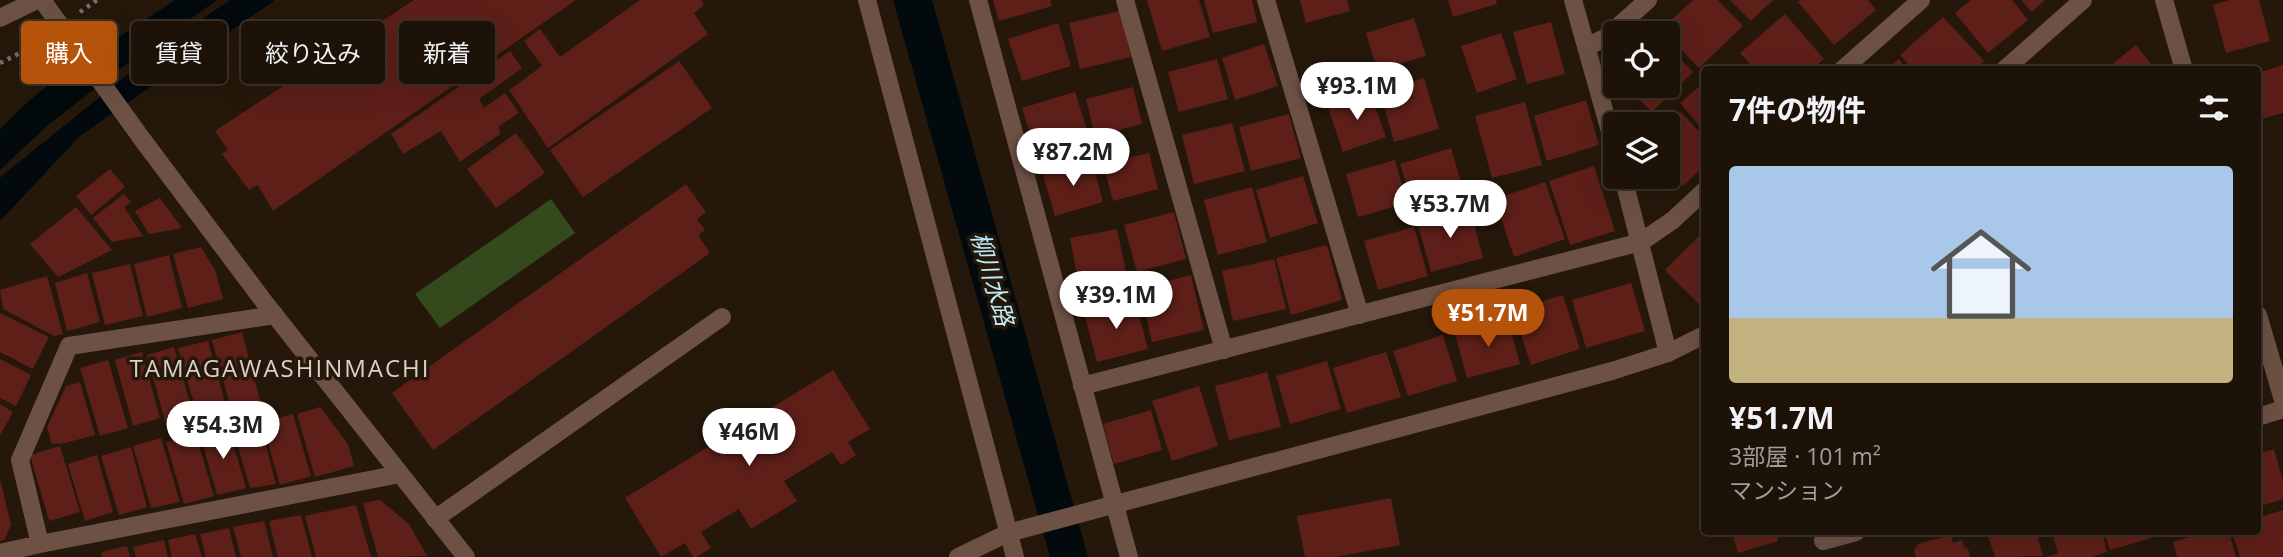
<!DOCTYPE html>
<html lang="ja">
<meta charset="utf-8">
<style>
:root{--surface:#1c1208;--page:#292016;--text:#f1f3f6;--muted:#a09e9c;--line:#3a3229;--accent:#b45309}
body{margin:0;font-family:"Open Sans","Noto Sans JP",sans-serif;background:var(--page);color:var(--text);height:100vh;display:flex;flex-direction:column;font-size:26px;white-space:nowrap}
*{box-sizing:border-box;margin:0}
p{font-size:23px;color:var(--muted)}
.icon{flex:none;width:38px;height:38px;fill:none;stroke:currentColor;stroke-width:2;stroke-linecap:round;stroke-linejoin:round}
.map{position:relative;flex:1;overflow:hidden}
.panel{position:absolute;left:1701px;top:66px;width:560px;height:469px;display:flex;flex-direction:column;background:var(--surface);border-radius:7px;box-shadow:0 7px 28px #0002,0 0 0 2px var(--line)}
.panel>*{flex:none}
.banner{position:absolute;left:21px;top:21px;width:665px;height:63px;display:flex;gap:14px}
.fabs{position:absolute;left:1603px;top:21px;display:grid;gap:14px}
.fabs a{display:grid;place-items:center;width:77px;height:77px;border-radius:7px;background:var(--surface);box-shadow:0 7px 28px #0002,0 0 0 2px var(--line);font-size:35px}
.price{position:absolute;translate:-50% -60px;padding:0 16px;border-radius:24px;background:#fff;color:#222;font-size:23px;line-height:46px;filter:drop-shadow(0 2px 4px #0008)}
.price::after{content:'';position:absolute;left:50%;top:42px;width:21px;height:16px;margin-left:-10px;background:inherit;clip-path:polygon(0 0,100% 0,50% 100%)}
.price.on{background:var(--accent);color:#fff}
ul{padding:0;list-style:none}
li{display:grid;align-content:center;gap:14px;height:371px;padding:0 28px}
li+li{border-top:2px solid var(--line)}
li span{display:grid;place-items:center;height:217px;border-radius:7px;color:#555}
li>.icon{margin-inline-start:auto}
span .icon{width:126px;height:126px;fill:#fffc;stroke-width:1}
li b{font-size:30px}
h2{display:flex;justify-content:space-between;align-items:center;height:84px;padding:0 28px;font-size:30px}
.pill{padding:0 24px;border-radius:7px;background:var(--surface);box-shadow:0 7px 28px #0002,0 0 0 2px var(--line);font-size:24px;line-height:63px}
.pill.on{background:var(--accent);color:#fff}
.map>svg:first-child{display:block}
</style>
<div class="map">
<svg width="2283" height="557" viewBox="0 0 2283 557">
<rect width="100%" height="100%" fill="#25180b"/>
<path fill="#344a1d" d="M551,199L575,233L440,328L415,294Z"/>
<path fill="#020a0d" d="M175,0H217L129,62L48,125L0,170V130C48,75 117,41 175,0Z
M230,0H275L80,136L0,221V178L3,175L158,50Z
M893,0H932L1088,557H1050Z"/>
<path fill="#5e1f19" d="M414,0H576L273,211L258,185L249,190L222,154L228,150L215,131Z
M640,0H701L704,5L694,13L708,34L548,148L509,90L542,66L524,41L540,29L560,57Z
M993,0H1050L1052,6L999,21Z
M1147,0H1199L1210,37L1162,51Z
M1204,0H1252L1257,22L1213,33Z
M1300,0H1347L1350,11L1306,23Z
M1448,0H1496L1497,4L1453,17Z
M1693,0H1718L1743,26L1699,68L1662,29Z
M1730,0H1773L1751,21Z
M1801,0H1868L1876,10L1834,45L1798,2Z
M1971,0H2012L2028,20L1988,53L1955,13Z
M2021,0H2045L2032,12Z
M2230,0H2259L2270,41L2226,53L2213,5Z
M1120,11L1131,57L1080,69L1069,23Z
M1785,14L1824,59L1811,70H1755L1740,53Z
M1943,17L1984,61L1975,70H1914L1900,55Z
M1414,18L1426,56L1377,70L1366,33Z
M1551,22L1565,74L1527,84L1513,32Z
M1058,23L1071,66L1022,81L1008,39Z
M1501,33L1517,79L1477,93L1461,46Z
M1264,44L1278,86L1235,100L1222,58Z
M2136,45L2156,70H2105Z
M1668,47L1693,72L1652,112L1626,86H1668Z
M510,51L522,68L479,99L484,108L505,93L519,113L499,126L500,134L460,162L441,131L403,154L391,134Z
M1217,59L1228,99L1179,112L1168,72Z
M1899,59L1907,70H1885Z
M679,61L712,108L583,197L550,150Z
M2283,65V113L2258,120V73Z
M1424,78L1439,129L1394,142L1380,92Z
M1704,82V131L1680,103Z
M1133,87L1142,124L1095,136L1086,99Z
M1075,92L1093,148L1040,165L1022,108Z
M1370,93L1386,137L1343,152L1328,107Z
M1586,100L1599,145L1547,161L1534,116Z
M1525,102L1542,165L1492,178L1475,116Z
M1681,112L1704,137V166L1683,186L1668,169V124Z
M1289,114L1301,158L1251,171L1239,127Z
M1232,123L1245,171L1194,184L1182,135Z
M516,133L545,173L496,208L467,169Z
M1451,148L1464,193L1414,209L1400,164Z
M1149,153L1158,189L1113,201L1103,164Z
M1395,160L1407,203L1358,217L1346,174Z
M1092,161L1103,202L1055,216L1043,175Z
M1594,166L1615,231L1570,245L1549,181Z
M110,169L125,187L91,215L76,196Z
M1303,176L1318,223L1270,238L1256,190Z
M1545,182L1565,239L1514,257L1495,199Z
M686,184L706,212L697,219L705,230L698,235L710,253L433,450L392,393Z
M1252,187L1267,242L1218,255L1204,200Z
M124,194L131,202L124,207L143,236L112,242L93,218Z
M160,198L182,228L149,234L135,211Z
M76,207L112,250L58,277L30,244Z
M1470,208L1483,258L1431,272L1417,221Z
M1174,212L1186,259L1137,272L1124,225Z
M1414,227L1428,276L1378,290L1364,241Z
M1117,229L1127,277L1079,286L1070,238Z
M1704,231V309L1665,270Z
M1327,245L1342,300L1291,315L1276,258Z
M201,247L215,270L223,299L188,308L173,254Z
M169,255L182,308L147,317L134,264Z
M1274,259L1286,309L1233,321L1222,271Z
M130,264L143,316L105,325L92,273Z
M87,273L100,322L67,331L55,283Z
M1191,275L1204,330L1152,342L1140,288Z
M47,276L63,334L54,336L3,309L0,290Z
M1631,283L1645,331L1586,348L1572,300Z
M1563,295L1580,349L1531,365L1513,310Z
M1135,300L1148,349L1097,362L1084,313Z
M0,313L49,337L33,369L0,352Z
M1508,319L1520,364L1467,378L1455,334Z
M242,332L261,404L232,412L212,340Z
M1443,335L1457,381L1408,396L1393,351Z
M208,341L227,409L198,417L178,348Z
M174,347L193,413L165,421L147,355Z
M142,352L160,418L133,426L115,360Z
M1386,352L1401,397L1347,413L1333,368Z
M0,359L31,375L16,406L0,398Z
M108,360L128,428L100,436L80,368Z
M1327,361L1341,409L1290,424L1276,376Z
M833,370L870,429L848,442L856,455L841,465L832,452L784,481L797,501L751,529L739,509L701,532L711,548L696,557H693L685,543L661,557L625,498Z
M1267,372L1281,427L1229,440L1215,386Z
M80,382L95,435L65,443L52,444L47,427L66,386Z
M1199,386L1218,446L1172,461L1152,401Z
M0,404L13,412L0,436Z
M320,407L348,444L354,466L315,477L297,414Z
M1151,410L1162,450L1114,464L1103,424Z
M293,414L311,476L280,485L262,422Z
M259,420L276,484L250,488L232,427Z
M228,426L246,488L217,495L200,434Z
M196,435L214,496L184,504L166,442Z
M161,438L180,502L151,508L133,446Z
M60,446L80,512L49,521L30,455Z
M131,447L147,507L119,515L101,456Z
M2274,449L2283,481V499L2258,507V454Z
M97,455L113,512L85,521L68,464Z
M0,479L11,525L4,540L0,541Z
M1391,498L1400,545L1335,557H1305L1297,516Z
M380,500L409,524L427,556L378,557L363,503Z
M356,505L371,557H316L305,516Z
M2283,510V557H2240L2232,532H2258V518Z
M301,515L312,557H278L269,521Z
M264,521L273,557H241L233,527Z
M229,528L236,557H206L200,534Z
M1732,532H1776L1778,541L1738,553Z
M1987,532H2036L2043,556L1995,557Z
M2052,532H2102L2107,552L2091,557H2047L2058,553Z
M2104,532H2169V533L2110,550Z
M2205,532H2229L2236,557H2177L2173,542Z
M195,534L202,557H172L168,540Z
M1951,535L1953,543L1962,540L1964,547L1968,548L1970,557H1916L1914,550L1918,544Z
M164,540L168,557H136L133,547Z
M127,546L130,557H102L101,552Z"/>
<g fill="none" stroke-linecap="round" stroke-linejoin="round">
<path stroke="#7a6f64" stroke-width="4.5" stroke-dasharray="3.5 5" stroke-linecap="butt" d="M80,12L97,0
M0,63L40,43"/>
<path stroke="#6d5145" stroke-width="18" d="M42,0L142,139
M867,0L1015,557
M978,0L1129,557
M1125,0L1224,350
M1266,0L1360,315
M1573,0L1615,149
M0,18L37,0
M1586,47L1605,38L1648,0
M1842,70L1921,0
M1623,177L1668,353
M275,315L69,346L20,460L40,544L400,474
M1082,386L1641,242L1673,220L1704,191
M2258,417L2283,409
M435,519L722,317
M1823,541L1856,532
M0,553L40,544"/>
<path stroke="#6d5145" stroke-width="18" d="M2164,0L2184,70
M2004,70L2083,0
M142,139L262,299L466,557
M2258,315L2283,400
M958,557L1008,533L1612,371L1668,353L1704,335"/>
</g>
<g text-anchor="middle" stroke-width="7" stroke-linejoin="round" paint-order="stroke">
<g font-size="24" font-style="italic" fill="#bdebf6" stroke="#25180b">
<text transform="translate(992 279) rotate(74)" y="8">柳川水路</text>
</g>
<g font-size="24" letter-spacing="2" fill="#d9d1c8" stroke="#25180b">
<text x="280" y="377">TAMAGAWASHINMACHI</text>
</g>
</g>
</svg>
<div class="fabs">
<a><svg class="icon" aria-label="locate" viewBox="0 0 24 24"><circle cx="12" cy="12" r="6"/><path d="M12 2v4M12 18v4M2 12h4M18 12h4"/></svg></a>
<a><svg class="icon" aria-label="layers" viewBox="0 0 24 24"><path d="M12 4l9 5-9 5-9-5zM3 14l9 5 9-5"/></svg></a>
</div>
<b class="price" style="left:1357px;top:122px">¥93.1M</b>
<b class="price" style="left:1073px;top:188px">¥87.2M</b>
<b class="price" style="left:1450px;top:240px">¥53.7M</b>
<b class="price" style="left:1116px;top:331px">¥39.1M</b>
<b class="price on" style="left:1488px;top:349px">¥51.7M</b>
<b class="price" style="left:223px;top:461px">¥54.3M</b>
<b class="price" style="left:749px;top:468px">¥46M</b>
<div class="banner">
<a class="pill on">購入</a>
<a class="pill">賃貸</a>
<a class="pill">絞り込み</a>
<a class="pill">新着</a>
</div>
<section class="panel">
<h2>7件の物件<svg class="icon" aria-label="filters" viewBox="0 0 24 24"><path d="M4 7h16M4 17h16"/><circle cx="9" cy="7" r="2"/><circle cx="15" cy="17" r="2"/></svg></h2>
<ul>
<li><span style="background:linear-gradient(#a9c7e8 70%,#c2b280 0)"><svg class="icon" aria-label="home" viewBox="0 0 24 24"><path d="M3 11l9-7 9 7M6 9v11h12V9"/></svg></span><div><b>¥51.7M</b><p>3部屋 · 101 m²</p><p>マンション</p></div></li>
</ul>
</section>
</div>
